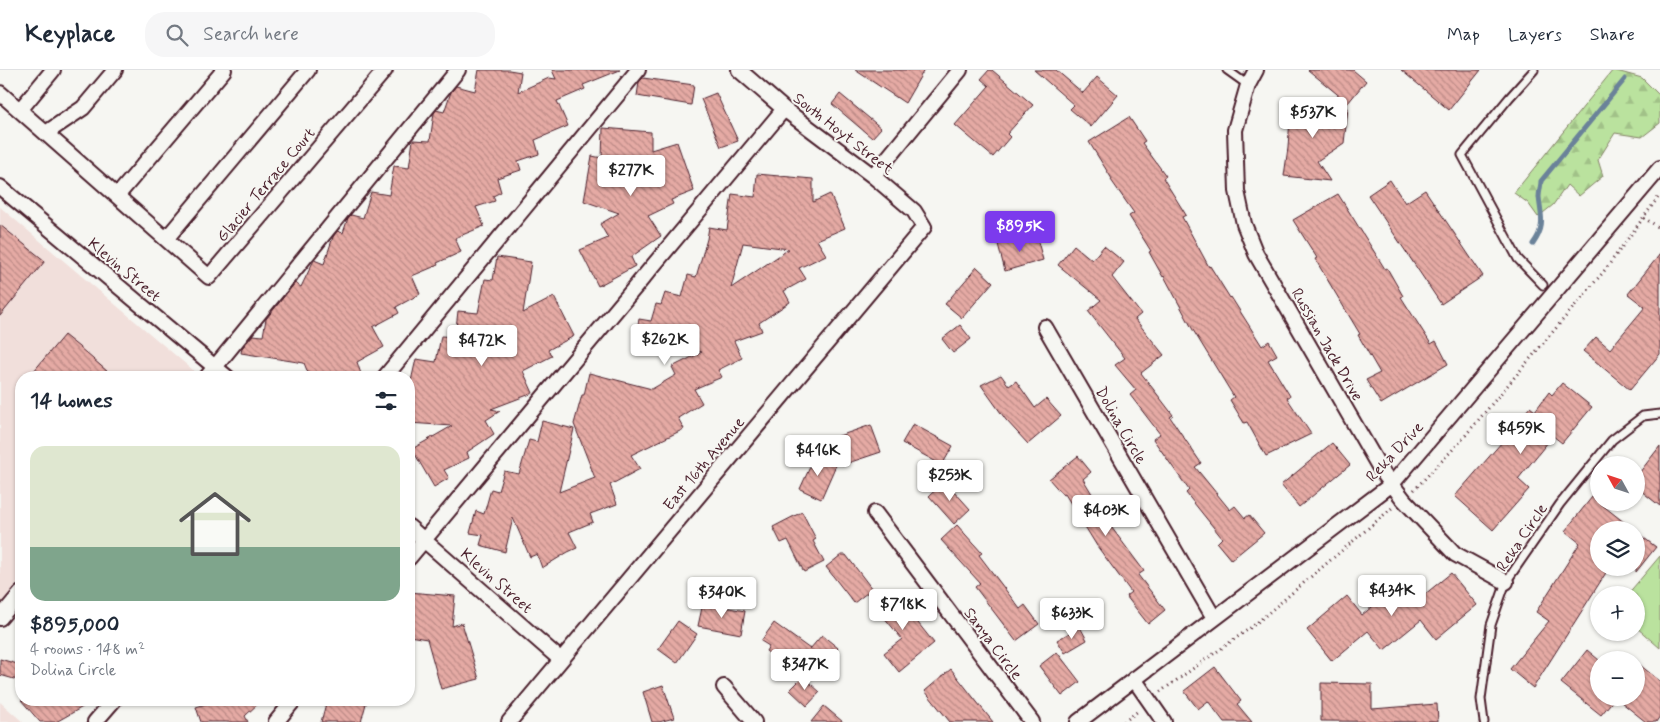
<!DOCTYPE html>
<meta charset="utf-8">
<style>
:root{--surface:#fff;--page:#f6f6f7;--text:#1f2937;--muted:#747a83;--line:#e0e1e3;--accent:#7c3aed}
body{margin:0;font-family:Mynerve,sans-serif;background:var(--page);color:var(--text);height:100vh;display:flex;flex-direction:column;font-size:19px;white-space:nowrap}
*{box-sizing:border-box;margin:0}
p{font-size:16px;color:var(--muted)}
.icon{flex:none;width:28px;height:28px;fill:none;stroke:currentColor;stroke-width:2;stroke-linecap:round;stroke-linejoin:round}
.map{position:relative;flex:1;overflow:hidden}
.drawer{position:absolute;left:15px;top:301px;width:400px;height:335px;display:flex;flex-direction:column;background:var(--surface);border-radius:20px;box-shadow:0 1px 4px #0004}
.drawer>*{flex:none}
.needle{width:32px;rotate:310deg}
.tools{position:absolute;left:1590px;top:386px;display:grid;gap:10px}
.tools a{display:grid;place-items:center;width:55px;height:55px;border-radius:50%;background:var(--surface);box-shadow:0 1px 4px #0004;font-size:25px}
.price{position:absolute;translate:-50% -42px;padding:0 11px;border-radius:5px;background:#fff;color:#222;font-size:16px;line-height:32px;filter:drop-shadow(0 1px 2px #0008)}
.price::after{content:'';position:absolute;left:50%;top:30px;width:15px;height:11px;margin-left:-8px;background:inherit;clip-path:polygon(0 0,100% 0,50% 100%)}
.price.active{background:var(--accent);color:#fff}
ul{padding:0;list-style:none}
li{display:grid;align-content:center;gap:10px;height:265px;padding:0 15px}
li span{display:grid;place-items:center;height:155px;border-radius:15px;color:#555}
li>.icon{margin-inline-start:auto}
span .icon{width:90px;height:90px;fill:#fffc;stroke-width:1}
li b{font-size:21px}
h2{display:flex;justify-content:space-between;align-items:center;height:60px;padding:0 15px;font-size:21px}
header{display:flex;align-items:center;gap:30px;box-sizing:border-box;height:70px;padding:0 25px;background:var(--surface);border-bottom:1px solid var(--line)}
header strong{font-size:24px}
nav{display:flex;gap:28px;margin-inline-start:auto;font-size:18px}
.search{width:350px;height:45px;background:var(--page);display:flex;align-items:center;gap:12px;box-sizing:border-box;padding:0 18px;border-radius:20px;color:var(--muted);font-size:19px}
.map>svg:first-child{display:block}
</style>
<header>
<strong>Keyplace</strong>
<div class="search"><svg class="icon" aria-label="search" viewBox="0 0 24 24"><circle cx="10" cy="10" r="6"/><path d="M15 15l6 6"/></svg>Search here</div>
<nav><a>Map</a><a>Layers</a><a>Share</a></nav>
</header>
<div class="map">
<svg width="1660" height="652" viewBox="0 0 1660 652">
<defs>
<pattern id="forest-firs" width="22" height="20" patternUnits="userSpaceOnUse" patternTransform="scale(1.25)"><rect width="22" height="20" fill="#bae29e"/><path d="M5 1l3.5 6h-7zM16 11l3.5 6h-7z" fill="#a1c188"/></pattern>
<pattern id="building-back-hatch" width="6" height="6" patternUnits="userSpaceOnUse" patternTransform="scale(1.25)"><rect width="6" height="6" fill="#e5aaa4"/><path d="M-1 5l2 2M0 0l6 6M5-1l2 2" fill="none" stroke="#bc8a86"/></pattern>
</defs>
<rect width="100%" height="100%" fill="#f6f6f2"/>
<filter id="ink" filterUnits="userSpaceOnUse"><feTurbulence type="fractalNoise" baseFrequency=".02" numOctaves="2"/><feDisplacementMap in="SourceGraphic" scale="10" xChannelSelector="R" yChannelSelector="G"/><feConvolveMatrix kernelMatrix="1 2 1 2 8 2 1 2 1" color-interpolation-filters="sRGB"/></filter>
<g filter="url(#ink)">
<path fill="#f1dfdb" d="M0,137L194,301L189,308H21V509L0,534Z
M0,632L23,652H0Z"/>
<path fill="#bae29e" stroke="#828064" d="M1660,486V578L1636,557V525H1627Z"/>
<path fill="url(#forest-firs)" stroke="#828064" d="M1613,0L1642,8L1660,26V53L1642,67L1615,63L1598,90L1603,106L1579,126L1567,115L1553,135L1538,147L1528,133L1514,123Z"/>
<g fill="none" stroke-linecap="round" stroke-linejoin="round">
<path stroke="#6b8299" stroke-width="5" d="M1533,174C1546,156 1541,147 1539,127C1539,122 1541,116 1541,111L1625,9"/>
</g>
<path fill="url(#building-back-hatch)" stroke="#4a1f2b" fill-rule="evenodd" d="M479,0H509L521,2L518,22L549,8L556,9L552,0H620L583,15L585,19L557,31L568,56L535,70L539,84L518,91L521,100L497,108L501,122L493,126L495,131L476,137L484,156L455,168L461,182L437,193L438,195L412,206L420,224L396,237L399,243L373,257L384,277L357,292L361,304L350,308H310L304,293L241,283L242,278L253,265L263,266L266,249L295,213L301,217L314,190L324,194L333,167L337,161L343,163L348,148L351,145L363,148L371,122L389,125L394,96L409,98L413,70L430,71L434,43L436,40L444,42L451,22L456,16L475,21Z
M855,0H924L905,33Z
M989,0H992L1033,35L1007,64L1010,67L993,87L955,55L989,16L981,9Z
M1034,0H1056L1083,23L1097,7L1118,25L1091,57L1070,39L1074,35Z
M1308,0H1353L1366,11L1348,33Z
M1401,0H1481L1449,40Z
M643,8L694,15L691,35L637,26L639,12Z
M716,23L738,71L721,77L701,29Z
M840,24L881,58L872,68L832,34Z
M1291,33L1348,38L1344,73L1317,91L1330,111L1284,106L1288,78Z
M1129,47L1145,71L1142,73L1166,106L1163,108L1186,145L1182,147L1209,197L1210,196L1230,228L1231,227L1262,276L1269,271L1277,285L1268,290L1290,326L1287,328L1311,364L1266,386L1247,352L1244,353L1230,330L1234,327L1193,260L1164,206L1163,207L1149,182L1151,181L1129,146L1134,143L1111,110L1112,109L1089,72Z
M603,58L651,62V80L677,72L694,121L671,130L673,134L648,146L661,166L631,187L635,196L598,216L580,180L608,168L600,154L619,143L584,131L592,86L602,88Z
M757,104L813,109V132L830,124L845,158L817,170L826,185L799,198L806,209L784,221L790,232L759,253L762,261L734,271L742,288L718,300L722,307L694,319L702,333L678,348L684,359L631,385L640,399L610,415L617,434L590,444L593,452L569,462L577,478L568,482L542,498L537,484L530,487L513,448L505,482L480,475L483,465L470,463L476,441L484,444L491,419L498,421L504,401L519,404L529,370L537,372L542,351L574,359L559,422L595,408L574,354L582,325H584L589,303L652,319L676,305L672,297L702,282L636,266L639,249L651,251L656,234L661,235L665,223L682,227L688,205L696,207L707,169L709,157L727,160L732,124L755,127ZM743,173L789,179L731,218Z
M1390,110L1405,133L1425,120L1483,206L1441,234L1368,125Z
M1338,124L1385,199L1387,198L1403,226L1401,227L1431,274L1436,271L1448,294L1381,334L1366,310L1380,303L1358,265L1360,264L1315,189L1317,188L1293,150Z
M0,155L45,191L0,246Z
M1017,168L1019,173L1037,168L1043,190L1005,201L998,174Z
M1074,175L1092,190L1104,176L1124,192L1112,207L1141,244L1135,249L1164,285L1141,303L1173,345L1170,347L1201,393L1195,397L1230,440L1235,436L1245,448L1249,445L1264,463L1231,490L1217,473L1222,468L1186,423L1189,420L1153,369L1160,364L1130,325L1136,320L1115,295L1125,288L1088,241L1101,230L1058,195Z
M1660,184V284L1630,320L1583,281L1596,267L1610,279L1645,237L1628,224Z
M497,187L531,192L523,243L554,227L574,266L548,280L552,286L523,301L533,323L491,339L500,341L486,350L494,364L467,382L469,388L444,400L449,408L434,417L412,379L452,356L409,353V320L416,289L436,292L441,266L455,267L458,241L478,243L485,209L493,210Z
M977,197L993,212L962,248L945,234Z
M960,255L971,269L953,283L942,269Z
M64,265L79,277L115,308H28Z
M1001,305L1009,316L1016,311L1035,338L1046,329L1061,346L1028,374L1006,350L981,315Z
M1562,313L1592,337L1562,373L1553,366L1518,409L1529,419L1493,460L1455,426L1502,372L1501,371L1530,337L1535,341L1549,322L1552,325Z
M913,354L953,376L942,395L902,373Z
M871,355L881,382L842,395L833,368Z
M1332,373L1350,395L1299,437L1281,415Z
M1660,376V436L1636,417V407Z
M815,386L836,395L821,429L800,419Z
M1078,386L1091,402L1083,409L1105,445L1103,446L1144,501L1138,505L1165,540L1148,554L1126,526L1131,522L1097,476L1065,424L1063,425L1049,409Z
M945,411L970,439L954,454L929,426Z
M1592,427L1634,460H1599V498H1609L1533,618L1510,599L1549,551L1536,542L1580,473L1565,461Z
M802,442L816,469L813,471L824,492L804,502L788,470L781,473L773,457Z
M957,455L982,483L979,485L1020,539L1025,535L1039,554L1016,571L975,517L980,513L941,470Z
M1636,462L1656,477L1636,502Z
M841,485H846L872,519L854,533L826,497Z
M1451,503L1477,535L1436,569L1421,550L1384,580L1368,561L1332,591L1307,560L1347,526L1362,545L1399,515L1414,533Z
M891,519L934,573L899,602L884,583L902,569L873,534Z
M409,522L455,526L452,556L462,553L479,609L441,619L427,569L409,566Z
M703,533L745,541L741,564L698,556Z
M678,551L697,564L677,593L658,579Z
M774,553L810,579L822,565L838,578L813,607L782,585L778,590L766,581L769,576L761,571Z
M1080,557L1087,570L1065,583L1057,570Z
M1587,580L1599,590V628H1615L1601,645L1561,613Z
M1057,582L1080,612L1062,626L1039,596Z
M0,589L21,595V611L0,605Z
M1636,592L1660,611V646L1656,652H1646L1616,628H1636Z
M1215,597L1241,631L1237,634L1252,652H1224L1208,631L1198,639L1184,621Z
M951,599L977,632L993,652H950L925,621Z
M803,607L820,622L807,636L790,620Z
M1321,613L1372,614V639L1437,634L1438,652L1321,651Z
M663,615L674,648L659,652H652L643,622Z
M21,630H95L56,652H40Z
M219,630H262L245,646L248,652H201L196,637Z
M327,630H367L361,652H321Z
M824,636L843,652H811Z"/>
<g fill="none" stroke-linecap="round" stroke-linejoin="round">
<g stroke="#4a1f2b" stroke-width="11">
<path id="lane" d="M1227,0L1248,15
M1534,0L1509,28L1462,85L1518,189L1543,215
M1484,652L1481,629L1491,555L1506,512L1560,434L1612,370L1643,346L1660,344"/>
</g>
<g stroke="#4a1f2b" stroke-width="18">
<path id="street" d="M1256,0L1248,15L1235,60L1237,121L1244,154L1256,184L1381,400L1404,430L1455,484L1506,512
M0,23L209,207L385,0
M20,40L53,0
M46,63L83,38L115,0
M873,106L960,0
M0,117L228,308
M117,126L224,0
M166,169L308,0
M1045,257L1214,548
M206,308L458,0
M384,308L638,0
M875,443L1032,652
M409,457L561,590
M409,488L784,39
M0,548L21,523
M1134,609L1164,652
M724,617L754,652
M95,652L114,630
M276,652L294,630
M509,652L924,157L914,141L873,106L784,39L739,0
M1078,652L1392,414L1660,98"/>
</g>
<path stroke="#4a1f2b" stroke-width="3" stroke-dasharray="1 4" stroke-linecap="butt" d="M1644,148L1660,158
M1414,420L1459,373L1605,200L1660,125
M1160,622L1253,556L1392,438
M1124,652L1138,641"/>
<use href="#lane" stroke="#f6f6f2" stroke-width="7"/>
<use href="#street" stroke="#f6f6f2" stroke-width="14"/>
</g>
</g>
<g text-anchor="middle" stroke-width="4" stroke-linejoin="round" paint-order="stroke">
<g font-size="16" fill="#4a1f2b" stroke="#f6f6f2">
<text transform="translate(844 63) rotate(38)" y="6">South Hoyt Street</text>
<text transform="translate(265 114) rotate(-50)" y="6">Glacier Terrace Court</text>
<text transform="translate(125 199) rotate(40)" y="6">Klevin Street</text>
<text transform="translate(1328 274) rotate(60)" y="6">Russian Jack Drive</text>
<text transform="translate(1122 355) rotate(60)" y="6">Dolina Circle</text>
<text transform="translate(1394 381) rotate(-47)" y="6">Reka Drive</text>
<text transform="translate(703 393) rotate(-50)" y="6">East 16th Avenue</text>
<text transform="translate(1521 467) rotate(-56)" y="6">Reka Circle</text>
<text transform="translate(497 510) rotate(41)" y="6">Klevin Street</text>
<text transform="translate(994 573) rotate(53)" y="6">Sanya Circle</text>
</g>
</g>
</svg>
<div class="tools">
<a><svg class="needle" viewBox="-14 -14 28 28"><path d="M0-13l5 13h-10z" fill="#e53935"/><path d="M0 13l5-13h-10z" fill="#747a83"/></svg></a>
<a><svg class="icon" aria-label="layers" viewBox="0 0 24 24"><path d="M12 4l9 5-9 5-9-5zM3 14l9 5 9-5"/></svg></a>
<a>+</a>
<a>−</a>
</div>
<b class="price" style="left:1313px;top:69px">$537K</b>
<b class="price" style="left:631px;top:127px">$277K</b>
<b class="price active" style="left:1020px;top:183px">$895K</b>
<b class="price" style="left:665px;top:296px">$262K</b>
<b class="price" style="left:482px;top:297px">$472K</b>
<b class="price" style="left:1521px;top:385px">$459K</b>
<b class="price" style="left:818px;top:407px">$416K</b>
<b class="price" style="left:950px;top:432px">$253K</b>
<b class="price" style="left:1106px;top:467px">$403K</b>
<b class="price" style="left:1392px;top:547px">$434K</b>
<b class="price" style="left:722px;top:549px">$340K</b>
<b class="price" style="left:903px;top:561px">$718K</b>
<b class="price" style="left:1072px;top:570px">$633K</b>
<b class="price" style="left:805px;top:621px">$347K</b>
<section class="drawer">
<h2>14 homes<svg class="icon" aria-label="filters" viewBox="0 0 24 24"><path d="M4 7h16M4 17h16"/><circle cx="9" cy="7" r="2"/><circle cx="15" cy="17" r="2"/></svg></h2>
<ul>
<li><span style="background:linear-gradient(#dfe7d0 65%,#7fa58c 0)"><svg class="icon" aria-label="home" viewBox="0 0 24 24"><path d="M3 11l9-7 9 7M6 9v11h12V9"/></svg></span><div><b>$895,000</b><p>4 rooms · 148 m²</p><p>Dolina Circle</p></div></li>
</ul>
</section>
</div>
